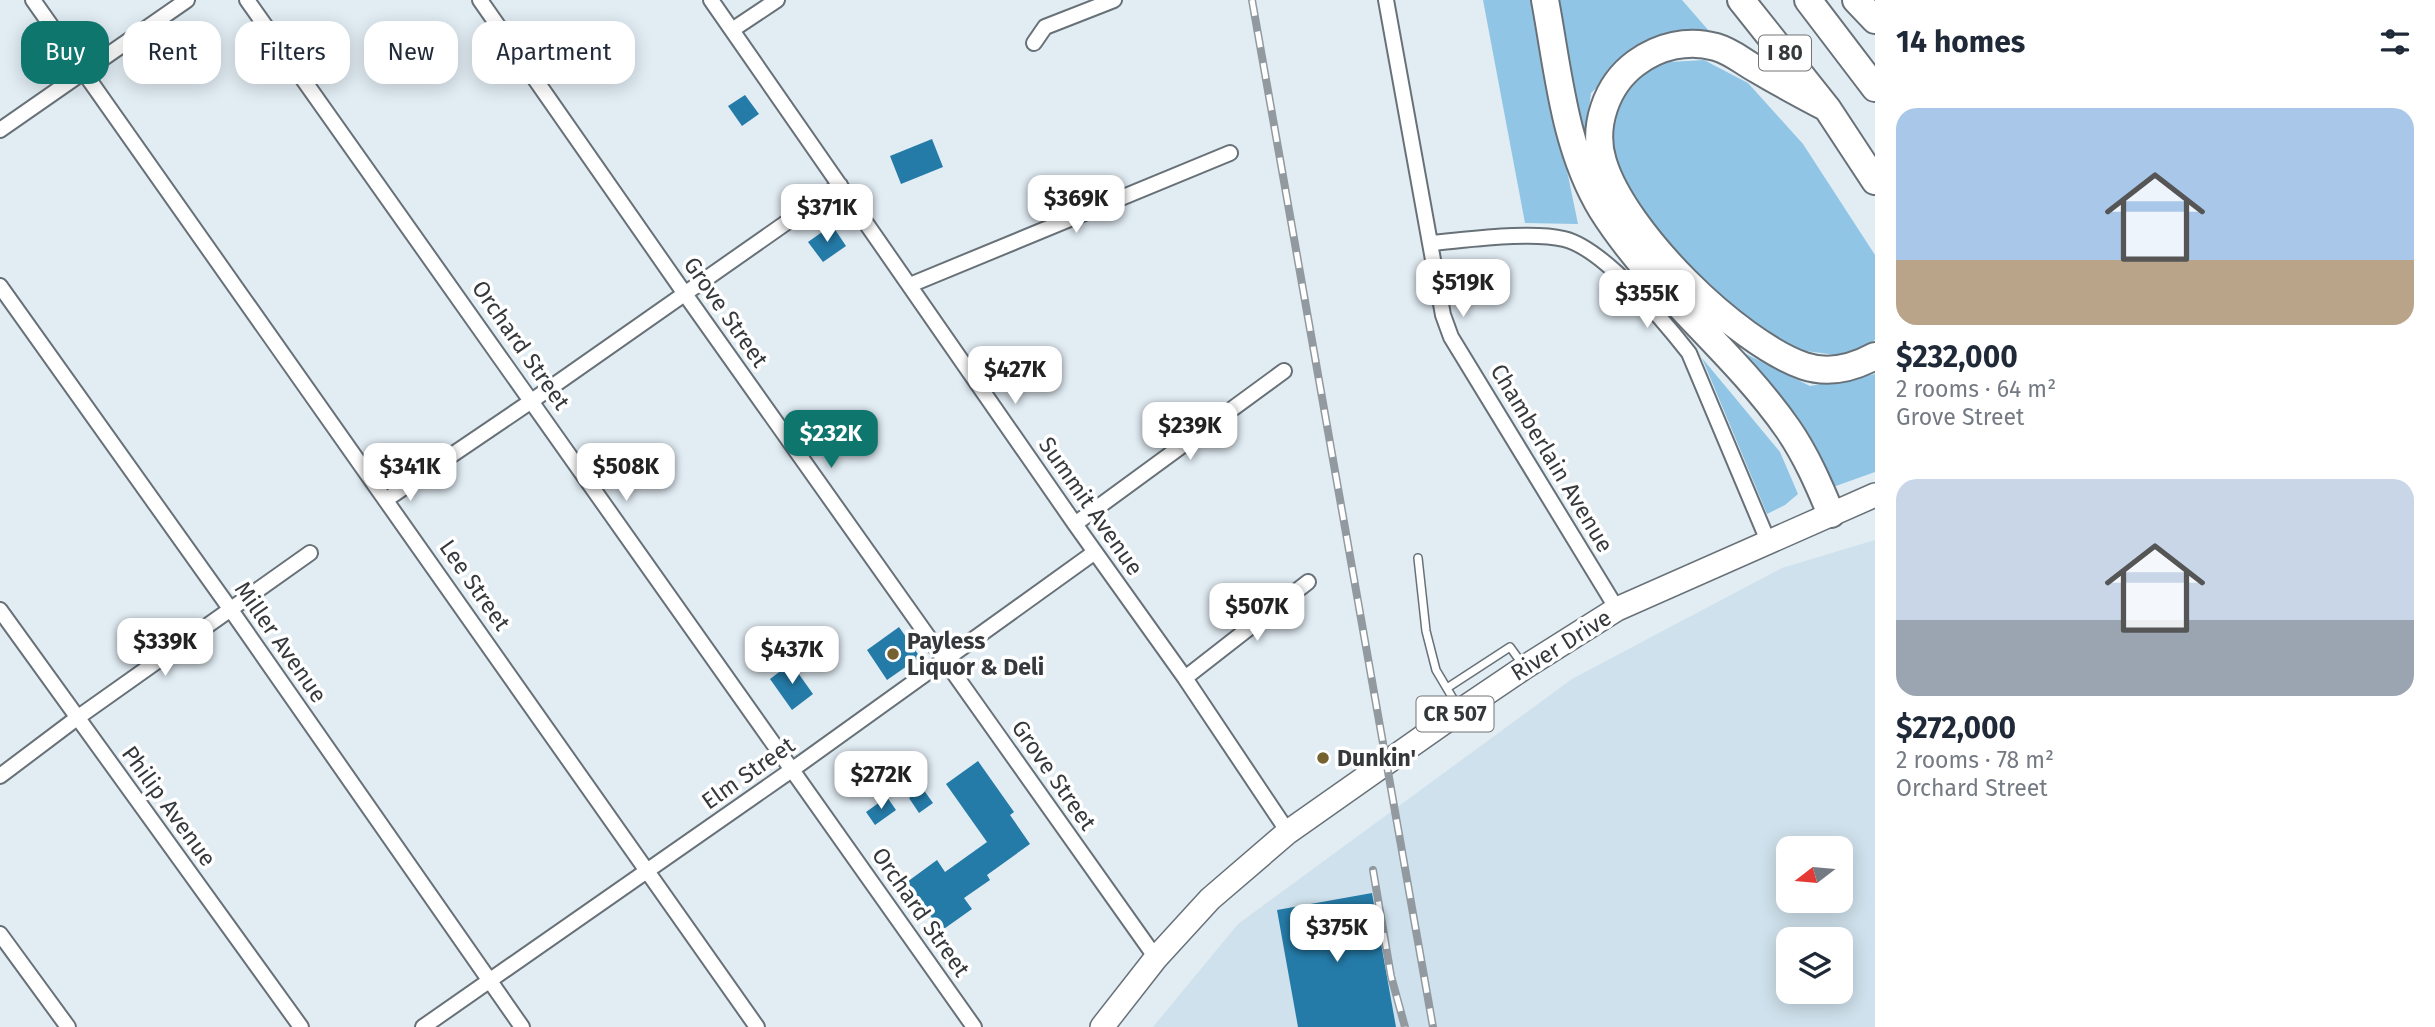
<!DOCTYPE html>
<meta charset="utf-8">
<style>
:root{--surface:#fff;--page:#f2f2f3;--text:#1f2937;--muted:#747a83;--accent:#0f766e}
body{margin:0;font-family:"Fira Sans",sans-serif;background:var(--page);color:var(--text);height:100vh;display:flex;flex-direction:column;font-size:26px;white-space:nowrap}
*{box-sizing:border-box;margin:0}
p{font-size:23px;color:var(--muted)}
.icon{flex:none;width:38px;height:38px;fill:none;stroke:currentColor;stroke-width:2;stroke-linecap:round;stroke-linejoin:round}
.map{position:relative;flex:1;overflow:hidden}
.panel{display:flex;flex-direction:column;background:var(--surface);width:560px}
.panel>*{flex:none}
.guide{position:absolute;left:21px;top:21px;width:665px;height:63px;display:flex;gap:14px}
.needle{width:46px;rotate:254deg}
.fabs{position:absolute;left:1776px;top:836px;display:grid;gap:14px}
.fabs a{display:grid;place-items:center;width:77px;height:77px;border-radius:14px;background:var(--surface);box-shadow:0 4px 18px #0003;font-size:35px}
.price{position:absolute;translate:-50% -60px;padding:0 16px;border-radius:14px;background:#fff;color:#222;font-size:23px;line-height:46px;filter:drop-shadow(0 2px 4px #0008)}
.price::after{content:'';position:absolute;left:50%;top:42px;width:21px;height:16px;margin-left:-10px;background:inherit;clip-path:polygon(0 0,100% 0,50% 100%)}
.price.selected{background:var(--accent);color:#fff}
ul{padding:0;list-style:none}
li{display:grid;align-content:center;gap:14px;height:371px;padding:0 21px}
li span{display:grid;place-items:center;height:217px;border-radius:21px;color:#555}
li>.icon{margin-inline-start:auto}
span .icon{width:126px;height:126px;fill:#fffc;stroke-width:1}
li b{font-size:30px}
h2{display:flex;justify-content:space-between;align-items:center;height:84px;padding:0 21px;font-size:30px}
.pill{padding:0 24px;border-radius:21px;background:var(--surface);box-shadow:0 4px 18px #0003;font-size:24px;line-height:63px}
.pill.selected{background:var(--accent);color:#fff}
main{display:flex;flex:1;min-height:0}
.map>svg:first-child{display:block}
</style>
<main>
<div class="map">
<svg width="1875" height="1027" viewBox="0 0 1875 1027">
<rect width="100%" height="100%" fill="#e1ecf3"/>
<path fill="#cfe1ec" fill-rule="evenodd" d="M1875,540V1027H1153L1238,924L1572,679L1782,568ZM1788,849H1841V901H1788ZM1788,940H1841V992H1788Z"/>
<path fill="#91c5e6" d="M1483,0H1532L1578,224L1525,223Z
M1550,0H1682L1716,39L1641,46L1591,93L1583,152Z
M1704,60L1748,83L1803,144L1875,255V340L1844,356L1798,350L1725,304L1663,244L1622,189L1606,139L1617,94L1653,63Z
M1734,348L1810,386L1875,374V472L1833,487Z
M1702,358L1780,452L1798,494L1785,505L1767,514Z"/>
<path fill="#257ba8" d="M745,95L759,114L742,126L728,106Z
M932,139L943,167L901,184L890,156Z
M832,225L846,246L823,262L808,242Z
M899,627L920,657L887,680L867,650Z
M791,663L813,694L792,710L770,679Z
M978,761L1014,812L1010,815L1030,844L987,875L990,880L964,898L972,909L941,931L907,882L937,860L945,872L987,842L946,784Z
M923,789L933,803L919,813L909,798Z
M887,797L896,810L875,825L866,812Z
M1372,893L1396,1027H1298L1277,910Z"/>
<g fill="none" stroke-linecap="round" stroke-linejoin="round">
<g stroke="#687178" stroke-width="10">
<path id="service" d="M1418,558L1426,631L1436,670L1458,707
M1447,688L1510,647L1523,665"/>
</g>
<g stroke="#687178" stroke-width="18">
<path id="minor" d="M33,0L757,1027
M247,0L974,1027
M480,0L685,294L1156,958
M711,0L1075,524L1185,678L1288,832
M1386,0L1443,315L1451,337L1617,609
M732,30L777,0
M1034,43L1045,27L1114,0
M0,130L187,0
M1430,243C1467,240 1530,231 1564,239C1603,248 1664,321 1689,353L1768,541
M910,285L1230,153
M0,286L231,610L522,1027
M387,499L533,400L840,185
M1075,524L1284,371
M0,610L301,1027
M1185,678L1308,582
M0,776L77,718L310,553
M0,934L68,1027
M423,1027L793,769L1095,552"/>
</g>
<g stroke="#687178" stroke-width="26">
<path id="primary" d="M1102,1027L1156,958L1210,899L1288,832L1460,711L1525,667L1617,609L1875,495"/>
</g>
<g stroke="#687178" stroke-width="30">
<path id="motorway" d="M1545,0C1558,69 1564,148 1602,210C1653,291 1733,350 1788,429C1806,455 1819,485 1831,514
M1741,0L1827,108L1875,181
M1808,0L1875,88
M1856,0L1875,20
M1827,108C1804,96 1780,83 1758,70C1743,62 1733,52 1716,47C1688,39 1659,46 1636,63C1606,85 1592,127 1603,162C1624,232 1736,342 1804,366C1828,374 1853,368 1875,356"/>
</g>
<use href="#service" stroke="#fff" stroke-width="7"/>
<use href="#minor" stroke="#fff" stroke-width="14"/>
<use href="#primary" stroke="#fff" stroke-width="23"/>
<use href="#motorway" stroke="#fff" stroke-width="26"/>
<g stroke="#929a9f" stroke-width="8">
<path id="rail" d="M1252,0L1433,1027
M1373,870L1391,976L1405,1027"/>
</g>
<use href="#rail" stroke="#fff" stroke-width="5" stroke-dasharray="16" stroke-linecap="butt"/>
</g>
<g fill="#766231" stroke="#fff" stroke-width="2.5">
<circle cx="893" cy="654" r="7"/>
<circle cx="1323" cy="758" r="7"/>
</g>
<g text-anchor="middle" stroke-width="7" stroke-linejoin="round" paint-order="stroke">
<g fill="#fff" stroke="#727476" stroke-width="2">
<rect x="1759" y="35.5" width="52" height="35" rx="5"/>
<rect x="1416.5" y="696.5" width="77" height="35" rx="5"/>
</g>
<g font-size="21" font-weight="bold" fill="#35393c">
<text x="1785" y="60">I 80</text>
<text x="1455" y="721">CR 507</text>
</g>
<g font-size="23" fill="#35393c" stroke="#fff">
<text transform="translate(726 312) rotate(55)" y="8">Grove Street</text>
<text transform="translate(521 345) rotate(55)" y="8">Orchard Street</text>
<text transform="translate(1552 458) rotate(59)" y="8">Chamberlain Avenue</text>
<text transform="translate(1091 506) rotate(55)" y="8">Summit Avenue</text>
<text transform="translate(475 585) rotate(55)" y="8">Lee Street</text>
<text transform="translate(281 642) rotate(55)" y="8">Miller Avenue</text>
<text transform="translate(1561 645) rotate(-32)" y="8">River Drive</text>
<text transform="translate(748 773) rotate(-35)" y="8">Elm Street</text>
<text transform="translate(1054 775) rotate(55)" y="8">Grove Street</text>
<text transform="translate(169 806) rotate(54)" y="8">Philip Avenue</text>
<text transform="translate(921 912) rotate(55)" y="8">Orchard Street</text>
</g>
<g font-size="23" font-weight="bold" fill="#35393c" stroke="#fff" text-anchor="start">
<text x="907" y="649">Payless<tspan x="907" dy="26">Liquor &amp; Deli</tspan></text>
<text x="1337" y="766">Dunkin'</text>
</g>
</g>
</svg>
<div class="fabs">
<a><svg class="needle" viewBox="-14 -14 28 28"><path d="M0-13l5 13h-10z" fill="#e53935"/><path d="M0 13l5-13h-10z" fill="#747a83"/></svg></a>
<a><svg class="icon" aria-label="layers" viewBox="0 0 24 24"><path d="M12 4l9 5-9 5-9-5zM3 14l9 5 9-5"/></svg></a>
</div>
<b class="price" style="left:1076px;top:235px">$369K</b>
<b class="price" style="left:827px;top:244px">$371K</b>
<b class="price" style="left:1463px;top:319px">$519K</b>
<b class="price" style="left:1647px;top:330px">$355K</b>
<b class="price" style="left:1015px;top:406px">$427K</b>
<b class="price" style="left:1190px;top:462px">$239K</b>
<b class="price selected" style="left:831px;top:470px">$232K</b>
<b class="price" style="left:410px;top:503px">$341K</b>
<b class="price" style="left:626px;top:503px">$508K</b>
<b class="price" style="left:1257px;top:643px">$507K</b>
<b class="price" style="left:165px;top:678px">$339K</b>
<b class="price" style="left:792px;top:686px">$437K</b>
<b class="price" style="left:881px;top:811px">$272K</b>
<b class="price" style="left:1337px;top:964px">$375K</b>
<div class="guide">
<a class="pill selected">Buy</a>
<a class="pill">Rent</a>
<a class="pill">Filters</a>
<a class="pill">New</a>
<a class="pill">Apartment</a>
</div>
</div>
<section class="panel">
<h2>14 homes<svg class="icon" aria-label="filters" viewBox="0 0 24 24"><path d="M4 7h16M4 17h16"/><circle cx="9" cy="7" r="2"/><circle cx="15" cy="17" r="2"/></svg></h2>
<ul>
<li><span style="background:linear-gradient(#a9c7e8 70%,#b9a48a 0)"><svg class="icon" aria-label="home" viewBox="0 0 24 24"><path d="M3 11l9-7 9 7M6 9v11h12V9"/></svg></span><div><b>$232,000</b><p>2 rooms · 64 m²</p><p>Grove Street</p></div></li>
<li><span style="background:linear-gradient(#c9d6e8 65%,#9aa5b1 0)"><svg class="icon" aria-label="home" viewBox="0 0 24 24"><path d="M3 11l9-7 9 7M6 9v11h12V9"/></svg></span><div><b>$272,000</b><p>2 rooms · 78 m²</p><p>Orchard Street</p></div></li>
</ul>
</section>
</main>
